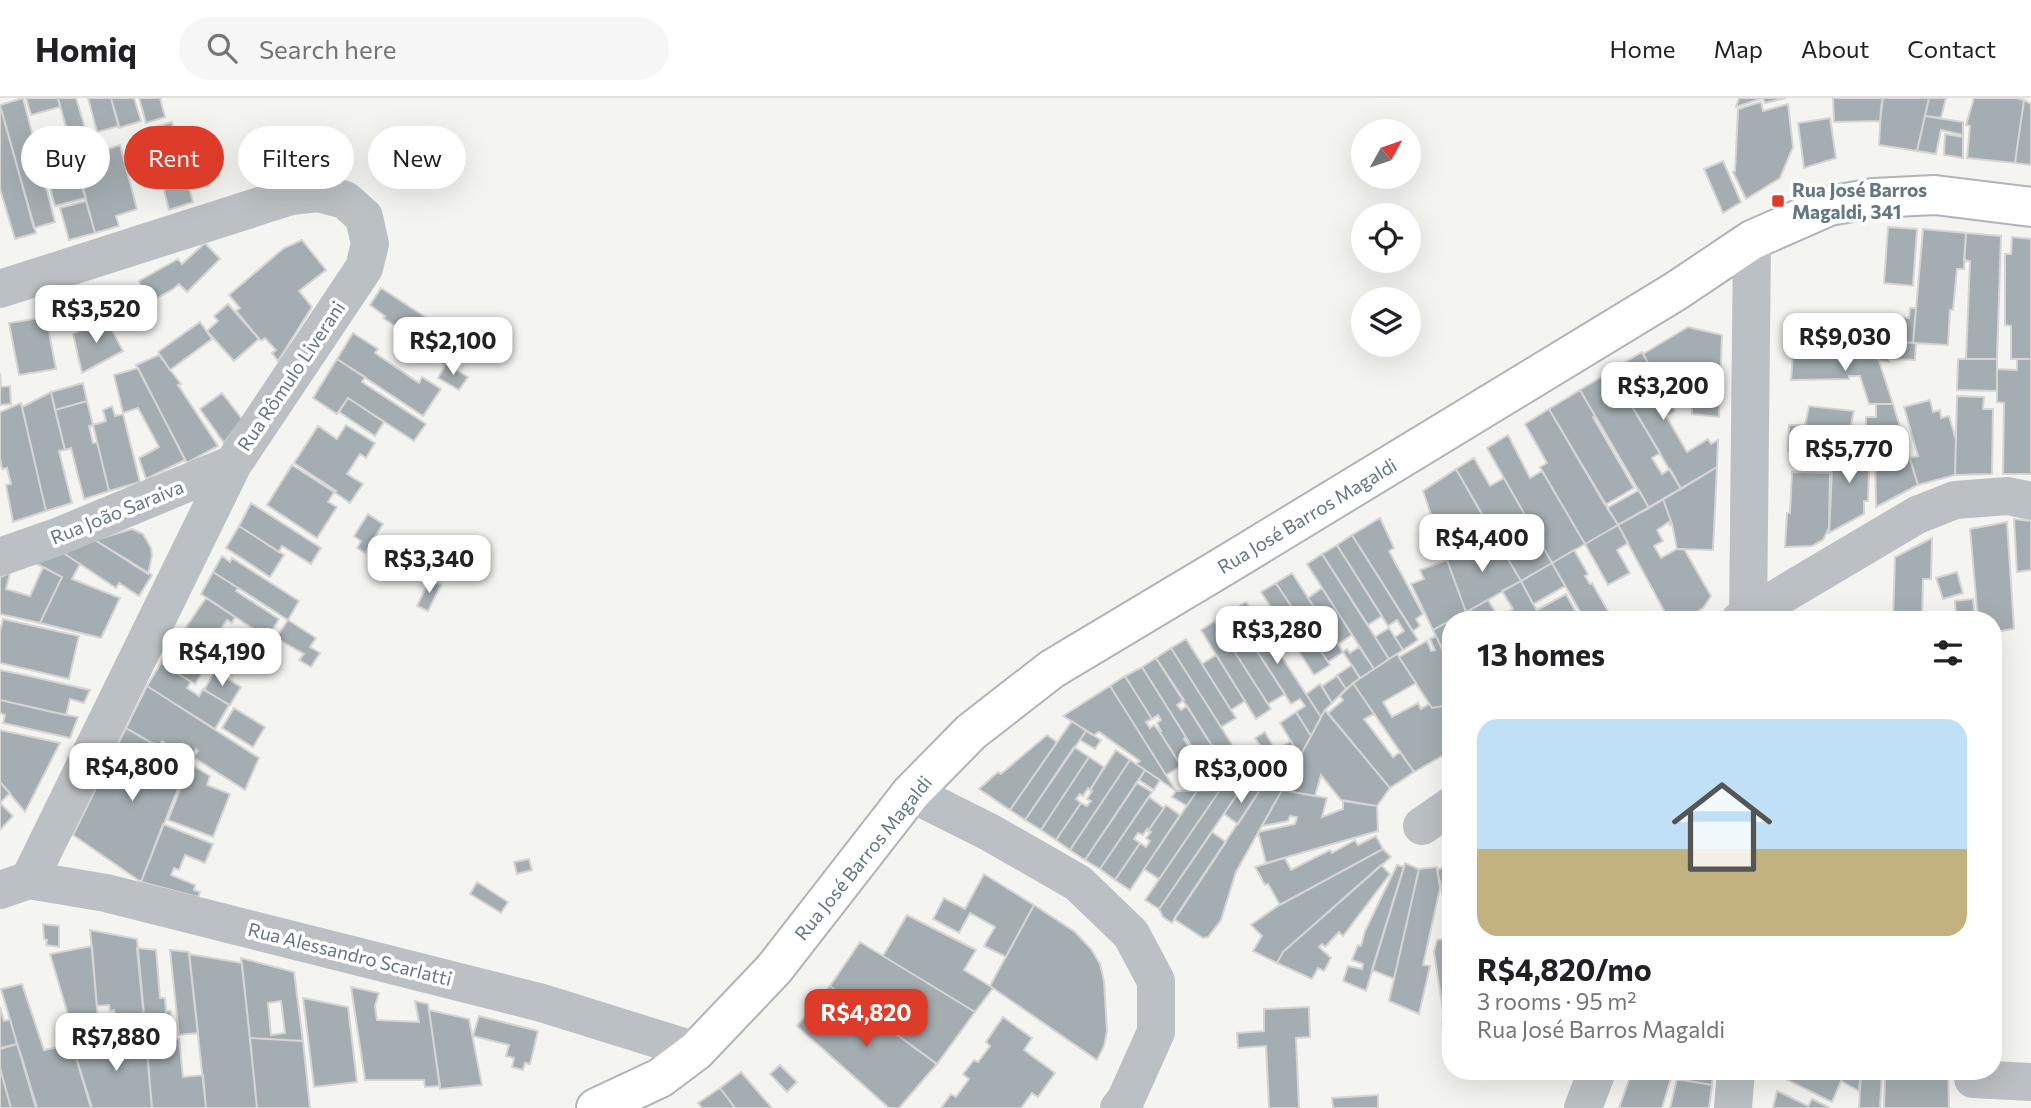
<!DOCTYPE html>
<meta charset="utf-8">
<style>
:root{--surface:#fff;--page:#f6f6f6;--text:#202124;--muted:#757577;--line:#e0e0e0;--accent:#dc3c29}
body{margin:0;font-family:Commissioner,sans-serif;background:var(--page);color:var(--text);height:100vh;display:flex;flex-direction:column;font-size:26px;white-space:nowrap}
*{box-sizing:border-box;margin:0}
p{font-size:23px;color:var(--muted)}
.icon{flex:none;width:38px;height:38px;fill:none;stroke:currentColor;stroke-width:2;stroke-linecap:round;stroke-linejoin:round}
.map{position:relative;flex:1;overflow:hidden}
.details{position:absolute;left:1442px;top:513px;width:560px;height:469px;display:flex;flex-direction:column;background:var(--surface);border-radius:28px;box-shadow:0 7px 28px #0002}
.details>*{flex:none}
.guide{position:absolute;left:21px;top:28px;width:665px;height:63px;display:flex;gap:14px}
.needle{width:46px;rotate:50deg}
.fabs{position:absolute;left:1351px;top:21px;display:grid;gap:14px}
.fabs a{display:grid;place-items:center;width:70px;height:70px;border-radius:50%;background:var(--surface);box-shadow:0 7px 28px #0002;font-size:35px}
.price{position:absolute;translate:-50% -60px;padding:0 16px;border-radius:14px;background:#fff;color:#222;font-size:23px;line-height:46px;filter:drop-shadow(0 2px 4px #0008)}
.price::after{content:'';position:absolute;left:50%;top:42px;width:21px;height:16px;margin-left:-10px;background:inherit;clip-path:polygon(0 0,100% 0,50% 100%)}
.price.selected{background:var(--accent);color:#fff}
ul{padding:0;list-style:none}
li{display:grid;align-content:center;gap:14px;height:371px;padding:0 35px}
li span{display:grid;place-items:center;height:217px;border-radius:21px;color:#555}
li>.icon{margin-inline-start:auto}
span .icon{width:126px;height:126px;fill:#fffc;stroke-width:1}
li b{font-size:30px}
h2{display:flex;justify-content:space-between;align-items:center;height:84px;padding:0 35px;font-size:30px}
.pill{padding:0 24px;border-radius:32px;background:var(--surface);box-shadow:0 7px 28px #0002;font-size:24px;line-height:63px}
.pill.selected{background:var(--accent);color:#fff}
header{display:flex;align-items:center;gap:42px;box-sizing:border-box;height:98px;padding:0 35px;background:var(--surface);border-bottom:2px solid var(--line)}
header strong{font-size:33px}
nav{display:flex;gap:38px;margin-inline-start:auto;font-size:24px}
.search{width:490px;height:63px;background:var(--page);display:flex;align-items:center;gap:18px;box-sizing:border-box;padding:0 24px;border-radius:38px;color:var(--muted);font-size:26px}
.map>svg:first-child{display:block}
</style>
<header>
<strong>Homiq</strong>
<div class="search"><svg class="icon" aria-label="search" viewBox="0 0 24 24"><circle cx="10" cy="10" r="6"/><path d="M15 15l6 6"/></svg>Search here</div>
<nav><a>Home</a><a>Map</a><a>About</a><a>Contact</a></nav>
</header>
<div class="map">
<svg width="2031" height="1010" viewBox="0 0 2031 1010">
<rect width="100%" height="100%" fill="#f4f4f1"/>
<path fill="#a4aeb2" stroke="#d6d5d3" stroke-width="2" fill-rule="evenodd" d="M23,0L55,124L34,130L0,7Z
M26,0H58L60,9L31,17Z
M58,0H76L88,40L97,37L102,53L120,47L137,111L116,118L119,128L95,135Z
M88,0H111L119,28L97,34Z
M111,0H134L141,23L119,30Z
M139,0H160L165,19L146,25Z
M1739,0H1786L1765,5L1763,0L1736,9Z
M1833,0H1883L1880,23L1834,24Z
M1883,0H1929L1917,53L1879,47L1881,10Z
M1929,0H1946L1941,20L1925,18Z
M1974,0H2016L2024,2L2015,65L1967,60L1970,28L1966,27Z
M2024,2L2031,6V67L2015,65Z
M1761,4L1763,13L1788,6L1793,49L1780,80L1746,101L1733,74L1735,73L1738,11Z
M0,7L36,135L15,141L0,91Z
M1925,18L1963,24V37L1941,32L1936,56L1917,53Z
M1830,20L1836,60L1804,70L1798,25Z
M172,24L193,104L169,112L148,31Z
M66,30L86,100L55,108L36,38Z
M1945,36L1963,39V60L1944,57Z
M1723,63L1741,104L1723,115L1704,71Z
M86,103L95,135L69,142L60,110Z
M1888,129L1917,131L1913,188L1884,185Z
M1923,131L1966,135L1964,171H1957L1953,212H1950L1948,247L1913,245Z
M1966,135L2001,138L1997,261H1966L1970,163L1964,162Z
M2012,139L2031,141V261H2011V228L2005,227V156H2011Z
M302,142L326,172L299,193L312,209L278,263L272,255L276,252L265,240L261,243L236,213L240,210L229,197L284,150Z
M205,145L220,161L187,194L179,186L172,192L148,205L139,183L178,161L182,166Z
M381,190L468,247L459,259L455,256L451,264L447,262L444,266L433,258L435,254L383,220L385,218L370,207Z
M116,196L118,200L123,198L128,211L93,227L85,209Z
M228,206L259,241L234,263L207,233L218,223L214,218Z
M1910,210H1916L1913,245L1879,243L1881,218L1909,220Z
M46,219L56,271L19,277L9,225Z
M106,221L123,253L82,275L73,236Z
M200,224L212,241L170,272L158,254Z
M1688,229L1722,237L1719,319L1692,316V306L1670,305L1643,256Z
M353,235L378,251L375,255L419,285L422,279L441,291L423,318L337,261Z
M1879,243L1916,245L1915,262L1889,261V264L1879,263Z
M1642,254L1675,313L1666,318L1687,354L1708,341L1711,346L1718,342L1717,369L1681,391L1611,273Z
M159,257L181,286L178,287L218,348L187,365L136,267Z
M1793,257L1878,260L1893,306H1869L1860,278H1849V281L1791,282Z
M337,261L365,279L362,284L426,326L414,343L348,300L337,316L313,300Z
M1958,261H1997V293L1957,292Z
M2017,261H2031V376H2003L2004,305L1997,304V271L2017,272Z
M446,266L468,279L459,292L438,280Z
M138,270L185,362L146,381L139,360L159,349L138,310L123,315L114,277Z
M1611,273L1660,355L1652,360L1662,376L1670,371L1681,391L1649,410L1580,292Z
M0,275L1,289L10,288L11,306L0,307Z
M83,285L87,303L55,312L51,294Z
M1580,292L1595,318L1593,319L1634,390L1605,407L1549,311Z
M51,294L65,352L59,353L72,405L46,413L22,309Z
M222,295L242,321L224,345L200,311Z
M1957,298L1984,299L1983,311H1993L1992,376L1955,377Z
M348,300L384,324L375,338L339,314Z
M1930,302L1933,314L1940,312L1941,320L1949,318L1956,342L1955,377L1918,387L1910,360L1918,358L1904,309Z
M87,303L93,327L89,328L93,345L97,344L109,393L84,401L71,350L65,352L55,312Z
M21,305L46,413L13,424L6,387L11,386L7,370L2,371L0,359V314Z
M1876,306H1893L1907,352L1788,353L1789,327H1805L1809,308L1854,313L1850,332H1866V319H1876Z
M112,308L115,318L123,316L140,384L109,393L93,327L106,323L103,312Z
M1549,311L1618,427L1585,446L1540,369L1547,365L1525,326Z
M346,327L375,345L366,360L360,356L347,376L363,386L350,405L334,394L336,393L294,365L318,328L337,341Z
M1508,337L1530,380L1542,373L1585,446L1552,465L1487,350Z
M1833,352H1875V369H1869L1868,403H1864V416L1829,435Z
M1875,352H1907L1918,387L1876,409Z
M1474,360L1490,388L1504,380L1525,417L1511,424L1521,442L1535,435L1552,465L1521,483L1456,371Z
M292,367L334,394L328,404L337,409L317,440L267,407Z
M1717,369L1713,452L1677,451L1672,426L1663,401Z
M1456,371L1489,429L1444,455L1423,393Z
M1792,374L1830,375L1829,430L1823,442L1812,448L1785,449L1787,415H1790Z
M1639,392L1649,410L1618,427L1607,410Z
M1663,401L1672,426L1670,427L1669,424L1657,432L1663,443L1654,448L1661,460L1677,451H1684L1711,498L1703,510L1684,522H1669L1618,427Z
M251,405L321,450L311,466L282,448L279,454L239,428Z
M368,416L383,426L365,455L357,450L361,443L354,438Z
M1380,420L1394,450L1389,453L1423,516L1416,521L1420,528L1413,533L1352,437Z
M2014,421L2031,423V472L2017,474Z
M2007,424L2014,531L1993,534V522H1978L1970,431Z
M1618,427L1628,445L1617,452L1630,475L1608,487L1585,446Z
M239,428L284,457L270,479L226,450Z
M132,431L143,436L151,450L152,458L148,476L95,442Z
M1352,437L1418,542L1403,552L1395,539L1404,533L1397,522L1388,528L1337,447Z
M1932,440L1931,481H1923L1922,522H1893L1895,459Z
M95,442L152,477L139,498L119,485L116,490L62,454Z
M1497,443L1521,483L1466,514L1447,462Z
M1337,447L1382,518L1368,527L1322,456Z
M1574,452L1588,476L1585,478L1590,486L1592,485L1613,522H1585L1552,465Z
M62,454L80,466L72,481L120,500L101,540L40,525L62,479L35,465Z
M1322,456L1389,561L1374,571L1307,466Z
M222,458L230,464L232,460L299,503L288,522L213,474Z
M1447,462L1466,514L1433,532L1411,486L1424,481L1420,472Z
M1552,465L1565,488L1533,506L1521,483Z
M43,469L62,479L40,525L0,516V479L10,475L6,491L30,498Z
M213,474L238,490L236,493L279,521L267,540L201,496Z
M1957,474L1963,495L1943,501L1936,480Z
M1292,475L1343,554L1328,564L1276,485Z
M430,481L441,487L428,513L417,508Z
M1521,483L1542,522H1509L1506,515L1513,511L1502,493Z
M1276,485L1330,567L1314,577L1261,494Z
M1322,490L1352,537L1338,546L1308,500Z
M1566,496L1580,522H1542L1537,512Z
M206,500L235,519L232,525L227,522L220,532L224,535L215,548L186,529Z
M1973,501L1975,522H1930V520L1956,517L1955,503Z
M1488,502L1500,522H1468L1466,514Z
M1246,504L1321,619L1311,638L1296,614L1305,608L1300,601L1291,606L1231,513Z
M1231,513L1285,596L1268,606L1215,523Z
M3,521L79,538L69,581L0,565V534Z
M288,522L316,540L310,549L320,555L311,569L299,562L304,556L276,540Z
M1451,522V569L1433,532Z
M1215,523L1271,611L1256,621L1201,532Z
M1389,530L1403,552L1389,561L1375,539Z
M1436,538L1451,569V577L1447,579L1451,588V613L1448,607L1432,610L1399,559L1427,543L1431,553L1435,552L1430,541Z
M1186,541L1236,620L1221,629L1171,550Z
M174,542L202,559L200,563L207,567L195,586L161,565Z
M1359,549L1374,571L1360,580L1343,554L1347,551L1350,555Z
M1171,550L1255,683L1260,692H1240L1156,560Z
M1397,556L1416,585L1383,604L1392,619L1418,605L1421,611L1429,606L1432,610L1448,607L1451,613V653L1414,674L1353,585Z
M1216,557L1245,603L1231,612L1202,566Z
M1156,560L1184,602L1177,607L1181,612L1187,608L1232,679L1219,687L1207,667L1204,668L1142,569Z
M161,565L191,584L187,590L199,598L203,591L229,607L215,631L147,588Z
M1352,567L1360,580L1346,591L1337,577Z
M1142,569L1186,639L1184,641L1193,655L1179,664L1159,633H1161L1157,625L1161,622L1158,617L1152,621L1125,578Z
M0,572L29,578L90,592L84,605L70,601L66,617L0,602Z
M215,573L241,589L230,607L204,592Z
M1125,578L1152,621L1146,624L1150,630L1154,627L1159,633L1181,668L1166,677L1110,588Z
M1337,578L1346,591L1332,605L1322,588Z
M1353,585L1374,616L1364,621L1393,659L1400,654L1414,674L1390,690L1328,615L1343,602L1340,598Z
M1320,586L1332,605L1325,612L1321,619L1306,596Z
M147,588L259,660L245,692L193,659L198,653L196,651L190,661L162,643L158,649L126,630Z
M1110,588L1166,677L1176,693L1136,666L1140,663L1099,634L1094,637L1063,618Z
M0,602L52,614L78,619L70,640L3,625L5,617L0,615Z
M234,610L265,629L253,649L222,630Z
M1325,612L1390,690L1377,708L1341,702L1321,677L1315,698L1282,692Z
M1296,614L1311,638L1300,658L1280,625Z
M1072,623L1086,633L1025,722L1010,712Z
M126,630L188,665L141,784L73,737Z
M0,632L60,645L25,714L0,684Z
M1086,633L1101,642L1095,651L1080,642Z
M1265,634L1273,648L1264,653L1255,640Z
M1047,637L1057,644L1010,712L979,691L998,674L1001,676Z
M1291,643L1300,658L1291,676L1276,652Z
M1074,649L1089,659L1041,732L1025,722Z
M1116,652L1130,662L1070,752L1056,742L1081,705L1087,708L1091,703L1087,701L1092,693L1090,692Z
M1089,659L1104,669L1090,692L1088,690L1083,698L1080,696L1076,701L1081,705L1056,742L1041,732Z
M1130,662L1145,672L1085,762L1070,752Z
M188,665L210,678L207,687L230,696L213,739L168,722L185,679L182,677Z
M1145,672L1160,682L1154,692L1139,682Z
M0,684L10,695L0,705L13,718L0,732Z
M1137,685L1152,694L1100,771L1085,762Z
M1220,692H1240L1159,811L1145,802Z
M1220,692L1159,781L1144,771L1197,693Z
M1240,692H1260L1238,726L1224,716Z
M1260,692H1282L1236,774L1221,822L1208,839L1203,840L1174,821Z
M1282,692L1327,700L1322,719L1343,711V703L1377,708L1378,733L1266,765L1258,734L1295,726L1297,719L1290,718L1288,723L1262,728Z
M1176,693H1197L1187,708L1172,699Z
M1149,699L1164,710L1148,733L1147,731L1143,737L1138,735L1134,741L1140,745L1115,782L1100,771Z
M1166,707L1180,717L1130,792L1115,782L1140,745L1146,749L1150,743L1146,740L1151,734L1148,733Z
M163,726L213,746L205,765L185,757L179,772L174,770L171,777L195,787L194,792L200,794L198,799L141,784Z
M1212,734L1226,744L1172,825L1163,819L1159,811Z
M1376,738L1383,751L1280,807L1268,786L1265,787L1255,769L1285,760L1291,772L1330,752L1332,755L1355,742L1358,747Z
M1383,751L1391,759L1283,854L1277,865L1253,853L1262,838L1251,827L1279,807Z
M529,761L532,772L517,776L514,764Z
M1405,765L1419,771L1394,881L1372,872Z
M1451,765V832L1437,772Z
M1381,767L1390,776L1343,838L1339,834L1325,849L1322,846L1319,849L1331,860L1324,873L1318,870L1312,881L1277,865L1283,854Z
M1397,767L1404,769L1366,893L1343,883L1348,868L1362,871L1363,866L1352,862L1358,847L1361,848L1365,833Z
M1437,769L1440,790L1423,867L1430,868L1419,916L1389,903L1419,771Z
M984,776L1034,807L1006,859L984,848L995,829L970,815L959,835L933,821L944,800L965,811Z
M477,784L508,804L501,815L470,796Z
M1034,807L1075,834L1091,851L1100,866L1104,883L1107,933L1104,948L1097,962L990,888Z
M907,817L976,852L964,872L993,890L975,914L883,858Z
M43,826L59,828V849L46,847L47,842L44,841Z
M90,832L137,841L144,916L115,919L114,912L110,913L109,907L97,908Z
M1448,840L1451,858V930L1442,926L1444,920L1434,854L1437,842Z
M860,844L975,914L937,966L830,888Z
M92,848L98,924L75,927L76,945L72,946L66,927H71L50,856Z
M137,850L156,852L160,900H165L166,914L170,913L175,937L146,941Z
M170,852L189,854L198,935L179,937Z
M189,856L242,865L257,1010H206Z
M241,860L294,874L303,943L250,940ZM281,903L285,935L271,937L268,905Z
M22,886L44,952L72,946L91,1010H36L1,891Z
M830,888L937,966L899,1010H889L797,928Z
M351,889L379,895L375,908L377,922L419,924L415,903L428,906L440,988L425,989L424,982H365Z
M303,900L348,909L357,984L314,989Z
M0,909L4,923L10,921L17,946L0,950Z
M1309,909L1310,939L1296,940L1299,1010H1269L1266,948L1238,950L1237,935L1264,933V911Z
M429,912L469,921L482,987L440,991Z
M479,918L538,933L530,966L525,965L523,972L512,969L514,960L506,958L509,947L473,938Z
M1003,919L1032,940L1024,952L1055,975L1038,999L1032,995L1021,1010H941L951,996L956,999L969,981L963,976L974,962L978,964L990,948L986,944Z
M146,938L152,1010H92L73,949Z
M250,940L303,943L310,1010H257Z
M179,941L183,979L203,977L206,1010H152L146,944Z
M17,946L21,957L37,1010H11L0,970V951Z
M780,967L797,984L787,994L770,976Z
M0,970L11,1010H0Z
M1632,973L1671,980L1662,1010H1619Z
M1673,973H1713L1712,987L1671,980Z
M1769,973H1861L1859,993L1841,983L1832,1004Z
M1861,973H1882L1880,1010H1859Z
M1896,973H1908V977L1927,976L1928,973H1948L1949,1010H1884L1885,978H1896Z
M741,974L759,995L772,1010H735L720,990Z
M1677,981L1712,987L1709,1010H1670Z
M720,990L735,1010H702L698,1005Z
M1777,993L1808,1008L1812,1001L1830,1010H1773Z
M1378,997V1010H1333L1332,1000Z"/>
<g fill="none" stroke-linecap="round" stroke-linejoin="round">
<g stroke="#aeb4b7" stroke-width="42">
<path id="major" d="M596,1010L660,980L696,953L774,871L911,695L971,634L1052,571L1224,468L1676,193L1752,142L1829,108L1874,100L1935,97L2031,109"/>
</g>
<path stroke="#bac0c3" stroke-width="38" d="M0,191L291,98L318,95L345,102L364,119L370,146L364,170L233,366L29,782
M0,459L57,439L233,366
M1740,522L1917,417L1955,402L2008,398L2031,403
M1748,522L1752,142
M911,695L989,734L1078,785L1131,836L1156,883V934L1125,1003L1119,1010
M1422,728L1451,708
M0,792L29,782L106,795L542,905L696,953
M1973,981L2031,984
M1583,1010L1597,973
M1733,1010L1736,973"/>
<use href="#major" stroke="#fff" stroke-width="38"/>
</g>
<rect fill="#dc3c29" stroke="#fff" stroke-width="2.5" x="1771" y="96" width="14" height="14" rx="3.5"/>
<g text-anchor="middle" stroke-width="7" stroke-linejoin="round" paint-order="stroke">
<g font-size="19" font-weight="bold" fill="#647881" stroke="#fff" text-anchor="start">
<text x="1792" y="99">Rua José Barros<tspan x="1792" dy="22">Magaldi, 341</tspan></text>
</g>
<g font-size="19" fill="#647881" stroke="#fff">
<text transform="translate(291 278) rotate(-56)" y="7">Rua Rômulo Liverani</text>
<text transform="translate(117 414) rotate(-22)" y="7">Rua João Saraiva</text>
<text transform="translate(1307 418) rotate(-31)" y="7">Rua José Barros Magaldi</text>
<text transform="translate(863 760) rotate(-51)" y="7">Rua José Barros Magaldi</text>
<text transform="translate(350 856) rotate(14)" y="7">Rua Alessandro Scarlatti</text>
</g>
</g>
</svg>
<div class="fabs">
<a><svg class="needle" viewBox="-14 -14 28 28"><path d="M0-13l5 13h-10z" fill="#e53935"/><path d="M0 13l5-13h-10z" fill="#757577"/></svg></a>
<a><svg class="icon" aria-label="locate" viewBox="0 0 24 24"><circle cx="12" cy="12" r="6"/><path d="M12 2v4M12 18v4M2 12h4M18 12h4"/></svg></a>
<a><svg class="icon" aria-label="layers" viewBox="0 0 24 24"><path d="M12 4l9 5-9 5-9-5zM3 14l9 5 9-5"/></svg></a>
</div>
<b class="price" style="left:96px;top:247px">R$3,520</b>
<b class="price" style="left:1845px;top:275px">R$9,030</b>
<b class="price" style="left:453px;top:279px">R$2,100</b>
<b class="price" style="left:1663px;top:324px">R$3,200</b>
<b class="price" style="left:1849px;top:387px">R$5,770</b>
<b class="price" style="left:1482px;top:476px">R$4,400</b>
<b class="price" style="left:429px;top:497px">R$3,340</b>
<b class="price" style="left:1277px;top:568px">R$3,280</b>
<b class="price" style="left:222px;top:590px">R$4,190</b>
<b class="price" style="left:132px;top:705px">R$4,800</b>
<b class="price" style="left:1241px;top:707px">R$3,000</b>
<b class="price selected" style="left:866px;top:951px">R$4,820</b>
<b class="price" style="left:116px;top:975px">R$7,880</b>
<div class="guide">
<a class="pill">Buy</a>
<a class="pill selected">Rent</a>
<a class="pill">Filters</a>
<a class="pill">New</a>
</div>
<section class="details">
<h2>13 homes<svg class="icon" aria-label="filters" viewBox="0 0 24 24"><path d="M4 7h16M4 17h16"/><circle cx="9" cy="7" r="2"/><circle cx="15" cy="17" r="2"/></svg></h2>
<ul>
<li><span style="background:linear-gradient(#bfe0f5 60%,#c2b280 0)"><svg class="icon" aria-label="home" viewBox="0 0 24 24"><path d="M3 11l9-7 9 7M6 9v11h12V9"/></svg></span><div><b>R$4,820/mo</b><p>3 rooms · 95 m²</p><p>Rua José Barros Magaldi</p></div></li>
</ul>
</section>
</div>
